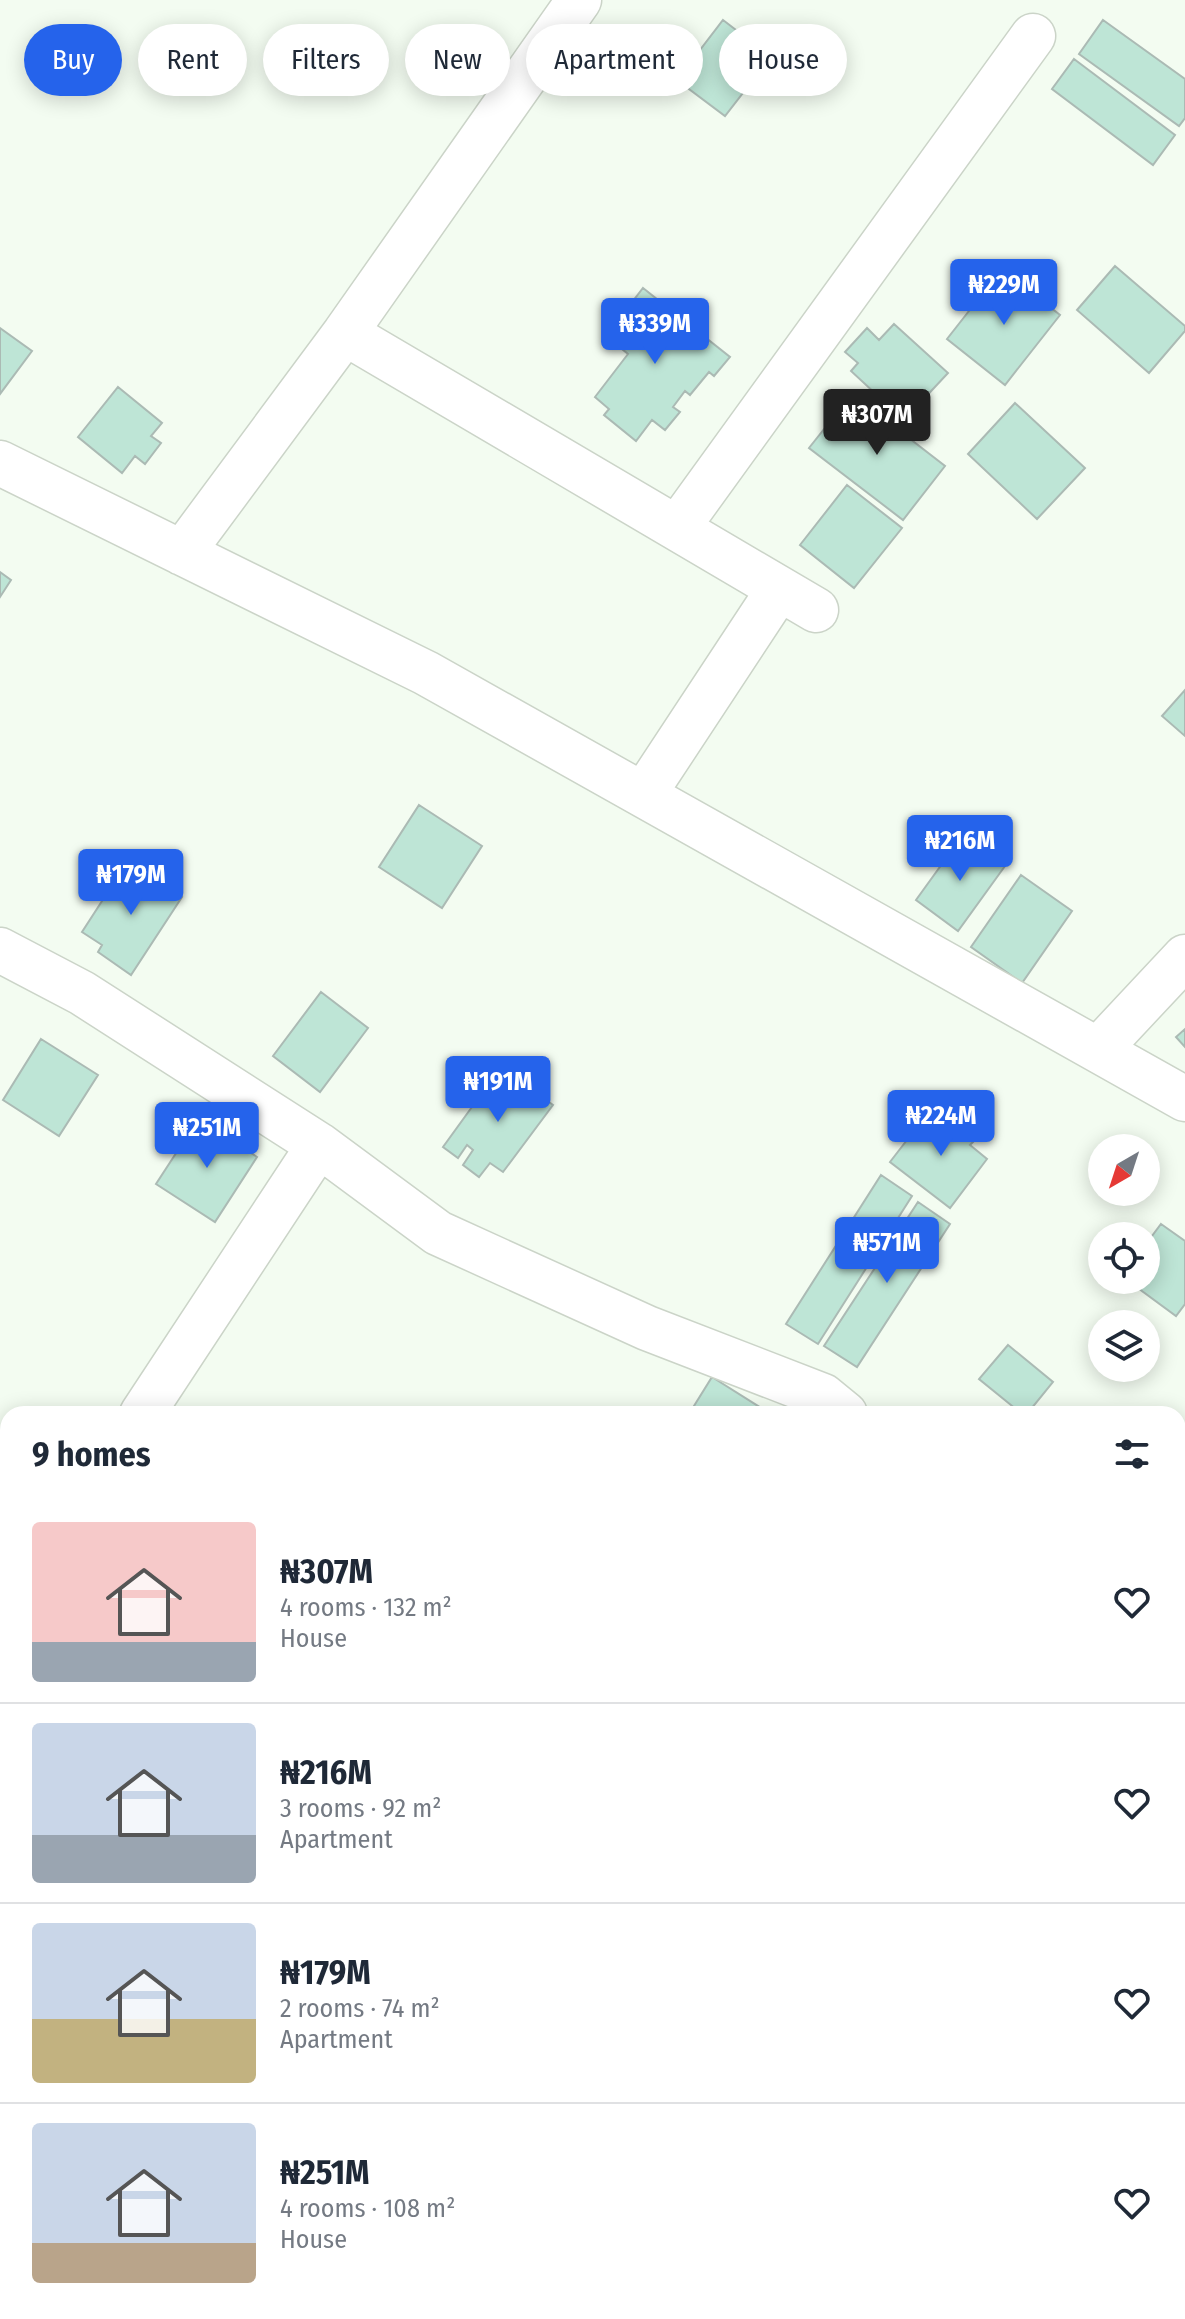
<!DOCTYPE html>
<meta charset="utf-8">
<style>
:root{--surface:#fff;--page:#f2f2f3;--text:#1f2937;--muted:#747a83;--line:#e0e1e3;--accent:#2563eb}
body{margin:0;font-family:"Fira Sans Condensed",sans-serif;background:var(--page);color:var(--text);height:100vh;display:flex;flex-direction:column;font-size:30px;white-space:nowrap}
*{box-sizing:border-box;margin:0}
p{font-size:26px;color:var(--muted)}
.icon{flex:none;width:44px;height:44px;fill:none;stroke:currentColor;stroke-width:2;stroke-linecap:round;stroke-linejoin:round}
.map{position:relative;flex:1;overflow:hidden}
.drawer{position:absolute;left:0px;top:1406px;width:1186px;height:914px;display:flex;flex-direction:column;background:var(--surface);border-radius:24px 24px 0 0;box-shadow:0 4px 20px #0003}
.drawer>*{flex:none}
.hud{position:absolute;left:24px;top:24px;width:1138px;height:72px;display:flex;gap:16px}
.needle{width:52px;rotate:219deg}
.tools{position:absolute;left:1088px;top:1134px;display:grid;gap:16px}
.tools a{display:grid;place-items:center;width:72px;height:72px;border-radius:50%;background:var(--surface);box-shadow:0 4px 20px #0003;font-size:40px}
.price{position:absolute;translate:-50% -68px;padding:0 18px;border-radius:8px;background:var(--accent);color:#fff;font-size:26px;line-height:52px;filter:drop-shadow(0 2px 4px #0008)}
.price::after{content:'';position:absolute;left:50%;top:48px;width:24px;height:18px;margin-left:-12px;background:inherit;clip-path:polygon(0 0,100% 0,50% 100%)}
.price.selected{background:#222;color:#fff}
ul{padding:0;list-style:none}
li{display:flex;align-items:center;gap:24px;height:200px;padding:0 32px}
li+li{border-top:2px solid var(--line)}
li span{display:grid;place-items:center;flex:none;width:224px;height:160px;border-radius:8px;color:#555}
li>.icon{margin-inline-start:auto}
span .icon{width:96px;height:96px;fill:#fffc;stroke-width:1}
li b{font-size:34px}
h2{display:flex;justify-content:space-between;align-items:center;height:96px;padding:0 32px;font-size:34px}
.chip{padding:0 28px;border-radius:36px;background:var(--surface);box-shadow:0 4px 20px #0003;font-size:28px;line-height:72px}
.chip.selected{background:var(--accent);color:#fff}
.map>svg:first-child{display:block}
</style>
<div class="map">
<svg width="1185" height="2319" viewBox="0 0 1185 2319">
<rect width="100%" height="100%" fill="#f3fcf1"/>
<path fill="#bee5d6" stroke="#abbab4" stroke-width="2" d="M723,20L771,57L725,116L677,80Z
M1103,20L1185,79V118L1179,126L1079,54Z
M1074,59L1175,135L1153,165L1052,89Z
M1115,266L1185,326V331L1149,373L1077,310Z
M1002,269L1060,315L1005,385L947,339Z
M643,288L730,357L714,376L709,372L690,395L685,391L673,407L680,412L665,430L652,420L636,441L604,415L609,409L595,397L628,354L606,336Z
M894,324L948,373L904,420L851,371L858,363L845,352L867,328L879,340Z
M0,328L32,351L0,394Z
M118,387L162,423L151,436L161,443L145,464L135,456L122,473L78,437Z
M852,394L945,466L903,520L809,448Z
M1015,403L1085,468L1037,519L968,454Z
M847,485L902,528L854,588L800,545Z
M0,572L11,580L0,597Z
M1185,690V736L1162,716Z
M419,805L482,846L442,908L379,867Z
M963,835L1005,866L958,931L916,900Z
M128,861L182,897L131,975L98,952L102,945L82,932Z
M1021,875L1072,911L1022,983L971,947Z
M321,992L368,1028L320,1092L273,1056Z
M1185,1029V1047L1176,1037Z
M41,1039L98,1075L59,1136L3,1100Z
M501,1067L553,1105L503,1172L490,1163L479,1177L463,1165L473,1150L467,1145L458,1158L443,1147Z
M928,1113L948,1128L960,1116L979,1136L970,1145L987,1159L950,1208L890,1162Z
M199,1118L257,1157L215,1222L156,1184Z
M881,1175L912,1196L818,1344L786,1324Z
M918,1202L950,1224L857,1367L824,1346Z
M1161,1224L1185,1241V1304L1176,1316L1127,1280H1146V1244Z
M1008,1345L1053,1382L1027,1414H1022L979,1379Z
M712,1377L766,1411L765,1414H689Z
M1185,1480V1530L1178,1508V1482Z
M1185,1690V1725L1178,1711V1694Z
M8,1738V1772L0,1764V1746Z
M8,1821V1898L0,1892V1831Z
M1185,1847V1917L1178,1904V1851Z
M0,2129L8,2136V2158L0,2166Z
M8,2175V2198L0,2191V2184Z
M1178,2206L1185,2213V2255L1178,2262Z
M112,2312H197L201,2316L198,2319H106Z
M910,2312H989L994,2318L916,2319Z"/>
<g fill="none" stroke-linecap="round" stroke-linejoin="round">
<g stroke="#cbd4c8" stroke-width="47">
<path id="minor" d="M345,333L816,610
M0,463L426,673L1185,1099
M677,528L1033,36
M182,553L345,333L579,0
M644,794L779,589
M0,950L82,993L319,1145L438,1233L647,1328L823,1396L845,1414
M1098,1050L1185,957
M142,1414L319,1145
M1178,1452L1185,1449
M0,1567L8,1570
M0,2005L8,1997
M1178,2063L1185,2071
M334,2312L340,2319
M833,2312L838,2319"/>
</g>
<use href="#minor" stroke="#fff" stroke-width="44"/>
</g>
</svg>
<div class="tools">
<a><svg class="needle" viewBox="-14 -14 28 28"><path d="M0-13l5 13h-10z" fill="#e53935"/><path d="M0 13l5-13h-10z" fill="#747a83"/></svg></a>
<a><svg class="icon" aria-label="locate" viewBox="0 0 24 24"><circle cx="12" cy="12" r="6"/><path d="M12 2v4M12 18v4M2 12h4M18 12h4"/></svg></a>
<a><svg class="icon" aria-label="layers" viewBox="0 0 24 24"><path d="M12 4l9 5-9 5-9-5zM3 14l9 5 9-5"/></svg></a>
</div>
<b class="price" style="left:1004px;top:327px">₦229M</b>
<b class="price" style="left:655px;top:366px">₦339M</b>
<b class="price selected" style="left:877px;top:457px">₦307M</b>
<b class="price" style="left:960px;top:883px">₦216M</b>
<b class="price" style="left:131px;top:917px">₦179M</b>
<b class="price" style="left:498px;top:1124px">₦191M</b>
<b class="price" style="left:941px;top:1158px">₦224M</b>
<b class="price" style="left:207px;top:1170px">₦251M</b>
<b class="price" style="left:887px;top:1285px">₦571M</b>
<div class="hud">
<a class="chip selected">Buy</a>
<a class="chip">Rent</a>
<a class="chip">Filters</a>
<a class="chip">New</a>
<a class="chip">Apartment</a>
<a class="chip">House</a>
</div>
<section class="drawer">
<h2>9 homes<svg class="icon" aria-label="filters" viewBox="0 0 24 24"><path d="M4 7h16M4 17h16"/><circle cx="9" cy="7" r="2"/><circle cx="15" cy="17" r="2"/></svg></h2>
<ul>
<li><span style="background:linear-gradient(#f6c9c9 75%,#9aa5b1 0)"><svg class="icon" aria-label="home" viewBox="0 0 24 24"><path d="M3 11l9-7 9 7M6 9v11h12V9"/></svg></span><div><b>₦307M</b><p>4 rooms · 132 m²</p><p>House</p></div><svg class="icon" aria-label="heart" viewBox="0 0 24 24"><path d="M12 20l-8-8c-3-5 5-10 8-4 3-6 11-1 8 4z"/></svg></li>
<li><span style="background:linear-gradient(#c9d6e8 70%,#9aa5b1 0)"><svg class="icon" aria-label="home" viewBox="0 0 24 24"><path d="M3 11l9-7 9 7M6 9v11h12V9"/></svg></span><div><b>₦216M</b><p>3 rooms · 92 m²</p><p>Apartment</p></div><svg class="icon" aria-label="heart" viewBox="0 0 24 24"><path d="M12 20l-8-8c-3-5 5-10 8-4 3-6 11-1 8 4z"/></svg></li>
<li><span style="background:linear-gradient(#c9d6e8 60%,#c2b280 0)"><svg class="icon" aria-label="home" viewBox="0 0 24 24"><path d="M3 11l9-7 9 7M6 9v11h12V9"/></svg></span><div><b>₦179M</b><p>2 rooms · 74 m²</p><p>Apartment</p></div><svg class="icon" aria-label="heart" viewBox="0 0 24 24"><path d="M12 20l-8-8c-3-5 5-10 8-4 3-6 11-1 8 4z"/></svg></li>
<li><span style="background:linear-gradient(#c9d6e8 75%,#b9a48a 0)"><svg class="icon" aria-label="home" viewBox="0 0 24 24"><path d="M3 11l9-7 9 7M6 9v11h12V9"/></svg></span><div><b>₦251M</b><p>4 rooms · 108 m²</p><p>House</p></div><svg class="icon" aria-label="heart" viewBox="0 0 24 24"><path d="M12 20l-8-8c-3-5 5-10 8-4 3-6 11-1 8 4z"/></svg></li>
</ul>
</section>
</div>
